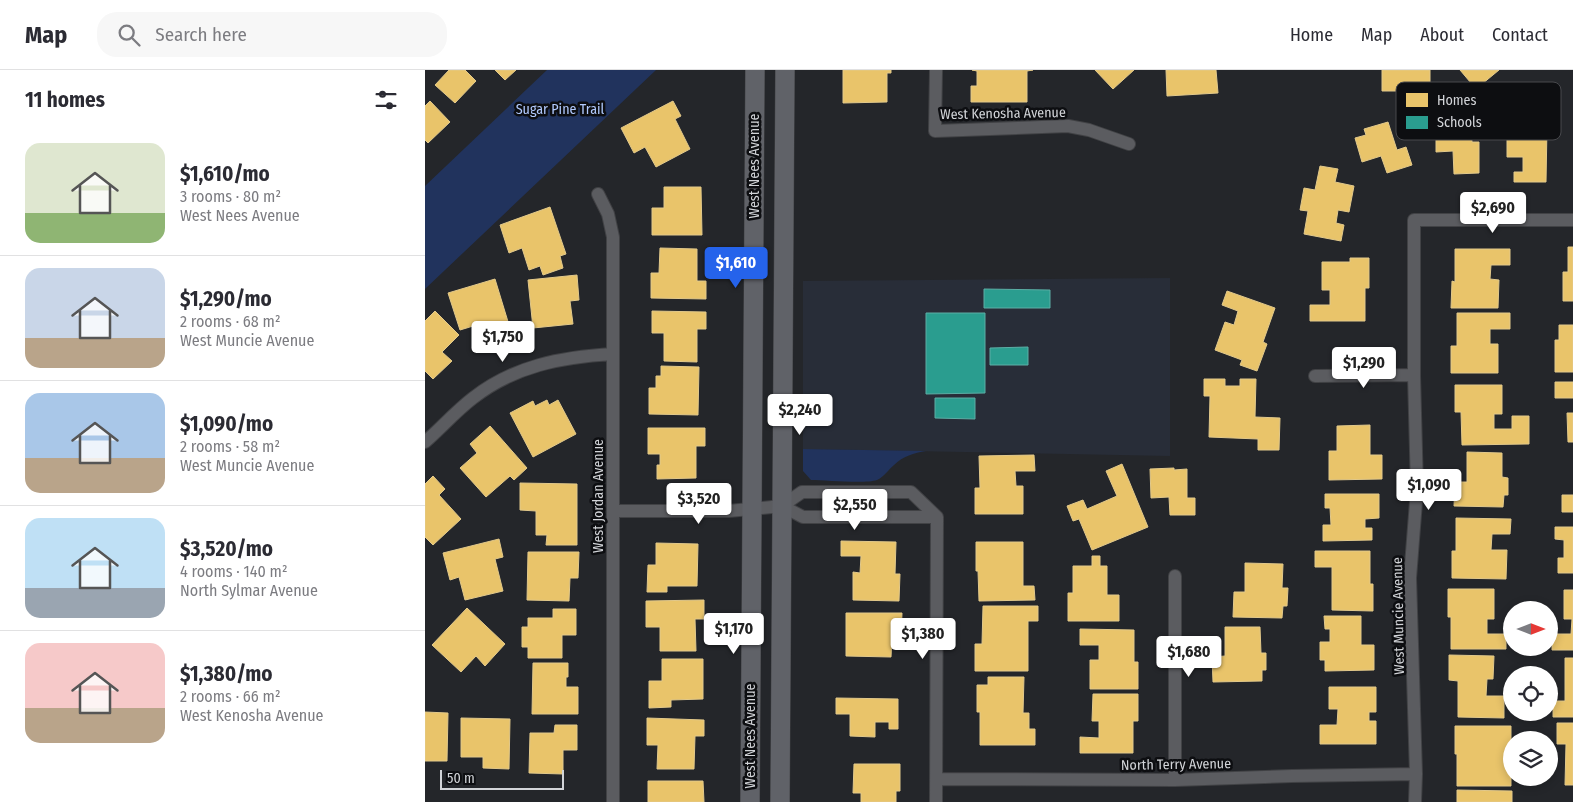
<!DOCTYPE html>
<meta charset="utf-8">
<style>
:root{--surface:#fff;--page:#f7f7f7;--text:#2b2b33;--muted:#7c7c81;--line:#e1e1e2;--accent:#2563eb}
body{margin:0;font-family:"Fira Sans Condensed",sans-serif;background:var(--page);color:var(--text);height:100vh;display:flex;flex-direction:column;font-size:19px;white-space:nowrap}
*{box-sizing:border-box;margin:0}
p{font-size:16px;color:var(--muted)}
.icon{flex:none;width:28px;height:28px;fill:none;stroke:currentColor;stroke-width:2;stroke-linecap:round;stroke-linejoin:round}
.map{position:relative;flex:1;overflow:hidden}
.side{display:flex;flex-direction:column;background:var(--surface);width:425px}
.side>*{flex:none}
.needle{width:32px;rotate:90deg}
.tools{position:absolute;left:1078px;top:531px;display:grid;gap:10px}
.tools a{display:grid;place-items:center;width:55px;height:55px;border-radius:50%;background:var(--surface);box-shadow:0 2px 8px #0003;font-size:25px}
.scale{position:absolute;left:15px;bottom:12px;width:124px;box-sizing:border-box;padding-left:5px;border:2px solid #d2d4d8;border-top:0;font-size:14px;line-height:18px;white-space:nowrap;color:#d2d4d8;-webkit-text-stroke:4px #0d0e11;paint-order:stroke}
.price{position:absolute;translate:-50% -42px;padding:0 11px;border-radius:5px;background:#fff;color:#222;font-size:16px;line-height:32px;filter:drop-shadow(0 1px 2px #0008)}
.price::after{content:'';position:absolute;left:50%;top:30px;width:15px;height:11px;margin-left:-8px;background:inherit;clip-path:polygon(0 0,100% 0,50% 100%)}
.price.active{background:var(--accent);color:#fff}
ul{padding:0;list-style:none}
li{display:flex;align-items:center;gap:15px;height:125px;padding:0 25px}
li+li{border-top:1px solid var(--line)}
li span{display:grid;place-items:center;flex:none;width:140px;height:100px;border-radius:15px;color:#555}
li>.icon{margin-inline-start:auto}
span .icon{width:60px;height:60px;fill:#fffc;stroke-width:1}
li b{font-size:21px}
h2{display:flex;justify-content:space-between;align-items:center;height:60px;padding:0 25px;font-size:21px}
header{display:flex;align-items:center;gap:30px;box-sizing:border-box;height:70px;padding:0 25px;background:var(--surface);border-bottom:1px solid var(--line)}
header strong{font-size:24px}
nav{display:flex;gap:28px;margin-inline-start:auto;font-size:18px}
.search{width:350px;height:45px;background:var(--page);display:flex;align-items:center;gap:12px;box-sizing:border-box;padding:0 18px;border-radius:20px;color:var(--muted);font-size:19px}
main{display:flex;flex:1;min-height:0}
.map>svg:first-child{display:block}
</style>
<header>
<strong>Map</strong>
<div class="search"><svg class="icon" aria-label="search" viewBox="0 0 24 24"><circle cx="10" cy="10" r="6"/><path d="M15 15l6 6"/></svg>Search here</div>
<nav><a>Home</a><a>Map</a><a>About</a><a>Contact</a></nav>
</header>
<main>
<section class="side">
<h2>11 homes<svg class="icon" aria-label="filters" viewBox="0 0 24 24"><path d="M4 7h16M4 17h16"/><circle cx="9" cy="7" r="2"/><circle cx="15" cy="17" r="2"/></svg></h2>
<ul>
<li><span style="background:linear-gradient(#dfe7d0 70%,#8fb573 0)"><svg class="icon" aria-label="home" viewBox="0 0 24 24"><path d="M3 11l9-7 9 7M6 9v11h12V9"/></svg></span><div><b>$1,610/mo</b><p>3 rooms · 80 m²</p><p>West Nees Avenue</p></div></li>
<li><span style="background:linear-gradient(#c9d6e8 70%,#b9a48a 0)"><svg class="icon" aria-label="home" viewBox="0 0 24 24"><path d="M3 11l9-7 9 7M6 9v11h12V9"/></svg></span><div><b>$1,290/mo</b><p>2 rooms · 68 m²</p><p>West Muncie Avenue</p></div></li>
<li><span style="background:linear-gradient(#a9c7e8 65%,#b9a48a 0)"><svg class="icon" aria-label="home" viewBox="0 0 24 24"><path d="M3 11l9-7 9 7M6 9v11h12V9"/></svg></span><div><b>$1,090/mo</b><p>2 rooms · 58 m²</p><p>West Muncie Avenue</p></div></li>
<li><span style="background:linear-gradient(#bfe0f5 70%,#9aa5b1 0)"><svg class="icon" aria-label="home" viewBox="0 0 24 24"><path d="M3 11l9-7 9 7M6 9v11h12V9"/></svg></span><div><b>$3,520/mo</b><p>4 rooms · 140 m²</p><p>North Sylmar Avenue</p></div></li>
<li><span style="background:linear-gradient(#f6c9c9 65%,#b9a48a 0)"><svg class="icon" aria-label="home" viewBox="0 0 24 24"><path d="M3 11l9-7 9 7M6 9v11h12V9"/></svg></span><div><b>$1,380/mo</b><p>2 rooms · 66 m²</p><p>West Kenosha Avenue</p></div></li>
</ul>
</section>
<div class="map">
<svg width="1148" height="732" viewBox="0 0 1148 732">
<rect width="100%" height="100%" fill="#24262a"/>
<path fill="#282d38" d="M745,208V386L378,379V211Z"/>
<path fill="#21335d" d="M122,0H231L0,219V116Z
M378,379L501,381C489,383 478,386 469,395C463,400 459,407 452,410C440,414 400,410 386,410L378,401Z"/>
<path fill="#e9c46a" stroke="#e2c98b" d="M24,0H40L51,11L30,33L10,15Z
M70,0H91L80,10Z
M418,0H466V3H462V32L418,33Z
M547,0H608L602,1V32H546V16H552V1Z
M670,0H709L688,19Z
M741,0H791L793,23L742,26Z
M957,0H1005V21H957Z
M1035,0H1074L1051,19Z
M5,31L25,52L3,73L0,70V36Z
M248,31L256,46L250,49L265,79L231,97L220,77L209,83L196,58Z
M963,52L972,80L981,77L987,95L962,103L956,86L937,92L930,68L941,65L939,59Z
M1011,56L1046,57L1047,72H1054V103L1029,104L1028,81L1011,82Z
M1104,57H1122L1121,112H1089V102H1098V87H1082V63H1104Z
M895,96L913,99L910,112L929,116L924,142L913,140L911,153L919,155L916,171L879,164L883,141L875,140L879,118L890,120Z
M239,117H276L277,165H227V138H239Z
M125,137L141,184L135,186L138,198L118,205L115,196L104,200L97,178L84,183L75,155Z
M1143,177H1148V231H1138V202H1143Z
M235,178L272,179V211H281V229L226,228V203H234Z
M1030,179H1085V195H1066L1065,209L1074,210L1073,238H1026L1027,211L1030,212Z
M925,188H944V218H940V251H885V235H905V220H897V192H925Z
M152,205L154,230L145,231L148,254L108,258L103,210Z
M70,209L84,255L61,262L58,253L35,260L23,223Z
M802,221L850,238L838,272L842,274L832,301L815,295L817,290L790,280L800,252L809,255L813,241L797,235Z
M10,241L34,265L17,282L27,291L8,309L0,301V251Z
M227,241L281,242V259H272V292L239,291V263H227Z
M1032,243H1085V259H1065V274H1073V303H1026V276H1032Z
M1134,255H1148V302H1130V270H1134Z
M236,296L274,297L273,345L224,344V318H231V306H236Z
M779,309H800V316H815V309H831L830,347L855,348L854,380H833V369L784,367L785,326H779Z
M1130,312H1148V328H1130Z
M1030,315H1077V344H1069V359H1087V346H1104V374L1037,375L1036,342H1030Z
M122,330L124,335L133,330L151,364L108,387L85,343L108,331L110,336Z
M1142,343H1148V372H1143Z
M945,355V385H957V409L904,410V381H912V356Z
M65,356L102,398L89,410L85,406L61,427L35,398L52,383L45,374Z
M223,358H280V376H271V408L232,409V395H235V384H223Z
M1042,382L1077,383V407L1083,408V425H1079L1078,437L1029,436L1030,412H1042Z
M609,385L610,401H590L591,416H598V444H550V418H555L554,386Z
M697,394L723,457L667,480L654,449L648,451L642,436L658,430L662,439L692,426L681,401Z
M749,398V400L762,399V428H770V445H745L744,427L726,428L725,399Z
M8,406L20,419L14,425L36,449L8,475L0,467V414Z
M95,413L152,414V475H121L122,465H111V441L95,440Z
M900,424H954V448L940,449V458H947V470L898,471V455H906L905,438H900Z
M1137,425H1148V442H1137Z
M1031,448L1086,449L1085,464H1067L1066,480H1082L1081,509L1027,508V481H1031Z
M1130,457H1148V503H1133V488H1139V470L1130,469Z
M74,469L78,487L70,489L78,521L40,530L34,507L25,510L18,483Z
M416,471L471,472L470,504H475L474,531L428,530V502L435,503L436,486H416Z
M551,472H598V516H609L610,530L554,531L553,501H551Z
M231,473L273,474L272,516H242V522H222L223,495H231Z
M890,481H945V514H948V541L907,540V497H890Z
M103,482H154L153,508H145L144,531L102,530Z
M667,486H675V496H682V525H694V551H643V523H648V496H667Z
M820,493L858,494L857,518H863L862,536H858L857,548L808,547L809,522H820Z
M1023,519H1069V549H1062V564H1081V579H1026V547H1023Z
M1139,520H1148V580H1127V564H1146L1147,549H1139Z
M279,530V549H270L271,581H235V557H221V531Z
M558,536H613V551H603V601H550V574H557Z
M42,538L80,574L60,596L51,586L36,602L7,575Z
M128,539H151V565H137V588H103V577H97V557H103V548H128Z
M421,543H477L476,568H467L466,587L421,586Z
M899,546H936V575H949V600L900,601V590H895V572H905V559H900Z
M800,557H835L836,583H841V600H837V611L788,612L787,587L800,586Z
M655,559L709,560V592H713V619H665V590H674V575H655Z
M1024,585L1069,586L1068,609H1062L1061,626H1079V648L1033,647V611L1024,610Z
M1140,588H1148V647H1128V631H1140Z
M237,589H278V629L246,630V637L224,638V611H237Z
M108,593H143V607H141V617H153V644H107Z
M563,607H599L598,643H604V659H610V675H555V642H552V615H563Z
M904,617H951V642H944V651H951V674H895V655H912L913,639H904Z
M668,624H713V651H708V683H655V667L674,668V651H667Z
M411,628L473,629V659H464V652H450V667L425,666V644H411Z
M0,642L23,643L22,691H0Z
M36,648L85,649L84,699L58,698V687H36Z
M222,648L279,650V666H270L269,699H232L233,675H222Z
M1132,653H1148V715H1140L1141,674H1132Z
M130,655H152V680H138V704L104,703L105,663H129Z
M1030,656H1086V716H1032V684H1030Z
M429,694H475V721H471V732H436V723H428Z
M223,711H278L279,732H223Z
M1032,720L1087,721V732H1032Z"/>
<path fill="#2a9d8f" stroke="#5caea5" d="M559,219L625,220V238H559Z
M501,243H560V323L501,324Z
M603,277V295H565V278Z
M510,328H550V349L510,348Z"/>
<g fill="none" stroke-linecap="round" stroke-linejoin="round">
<g stroke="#414245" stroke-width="14">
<path id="minor" d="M511,0L510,61L643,56L664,60L704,74
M173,124L183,144L188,167V732
M890,306L989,305
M0,372C16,358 31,341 48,328C89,296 136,287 188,284
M357,436L378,447H512
M189,441H303L326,439L357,436L377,422H486L512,447
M511,709L750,710L867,706L991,704
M750,710V506
M511,732L512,447
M990,732L991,704L985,508L992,419L989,305V150H1148"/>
</g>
<g stroke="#414245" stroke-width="20">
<path id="secondary" d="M325,732L330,0
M355,732L360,0"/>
</g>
<use href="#minor" stroke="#5b5c60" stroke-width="12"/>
<use href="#secondary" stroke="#606268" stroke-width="19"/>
</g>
<g text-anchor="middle" stroke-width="5" stroke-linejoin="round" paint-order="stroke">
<g font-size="14" fill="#b1cafe" stroke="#0d0e11">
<text x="135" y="44">Sugar Pine Trail</text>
</g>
<g font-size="14" fill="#d2d4d8" stroke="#0d0e11">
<text transform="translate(578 43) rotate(-1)" y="5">West Kenosha Avenue</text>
<text transform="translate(329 96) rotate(-90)" y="5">West Nees Avenue</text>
<text transform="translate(173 426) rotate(-90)" y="5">West Jordan Avenue</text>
<text transform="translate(973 546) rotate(-91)" y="5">West Muncie Avenue</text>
<text transform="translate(325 666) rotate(-90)" y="5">West Nees Avenue</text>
<text transform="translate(751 694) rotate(-1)" y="5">North Terry Avenue</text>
</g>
</g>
<rect x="971" y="12" width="165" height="58" rx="8" fill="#0d0e11" stroke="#48494d" stroke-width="1"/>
<rect x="981" y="23" width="22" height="14" fill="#e9c46a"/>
<rect x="981" y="46" width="22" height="13" fill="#2a9d8f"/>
<g font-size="14" fill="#d2d4d8">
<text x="1012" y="35">Homes</text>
<text x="1012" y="57">Schools</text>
</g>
</svg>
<div class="tools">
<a><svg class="needle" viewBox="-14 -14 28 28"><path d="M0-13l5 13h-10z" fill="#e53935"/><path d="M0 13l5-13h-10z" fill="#7c7c81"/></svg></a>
<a><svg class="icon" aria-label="locate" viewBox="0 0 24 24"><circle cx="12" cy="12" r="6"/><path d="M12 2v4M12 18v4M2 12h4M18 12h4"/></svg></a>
<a><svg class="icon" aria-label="layers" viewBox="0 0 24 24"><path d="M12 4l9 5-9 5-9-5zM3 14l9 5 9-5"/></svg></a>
</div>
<div class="scale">50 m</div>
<b class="price" style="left:1068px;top:164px">$2,690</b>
<b class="price active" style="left:311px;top:219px">$1,610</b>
<b class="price" style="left:78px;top:293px">$1,750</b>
<b class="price" style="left:939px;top:319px">$1,290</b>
<b class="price" style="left:375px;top:366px">$2,240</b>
<b class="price" style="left:1004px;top:441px">$1,090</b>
<b class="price" style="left:274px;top:455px">$3,520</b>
<b class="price" style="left:430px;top:461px">$2,550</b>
<b class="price" style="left:309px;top:585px">$1,170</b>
<b class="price" style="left:498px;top:590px">$1,380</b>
<b class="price" style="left:764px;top:608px">$1,680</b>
</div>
</main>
